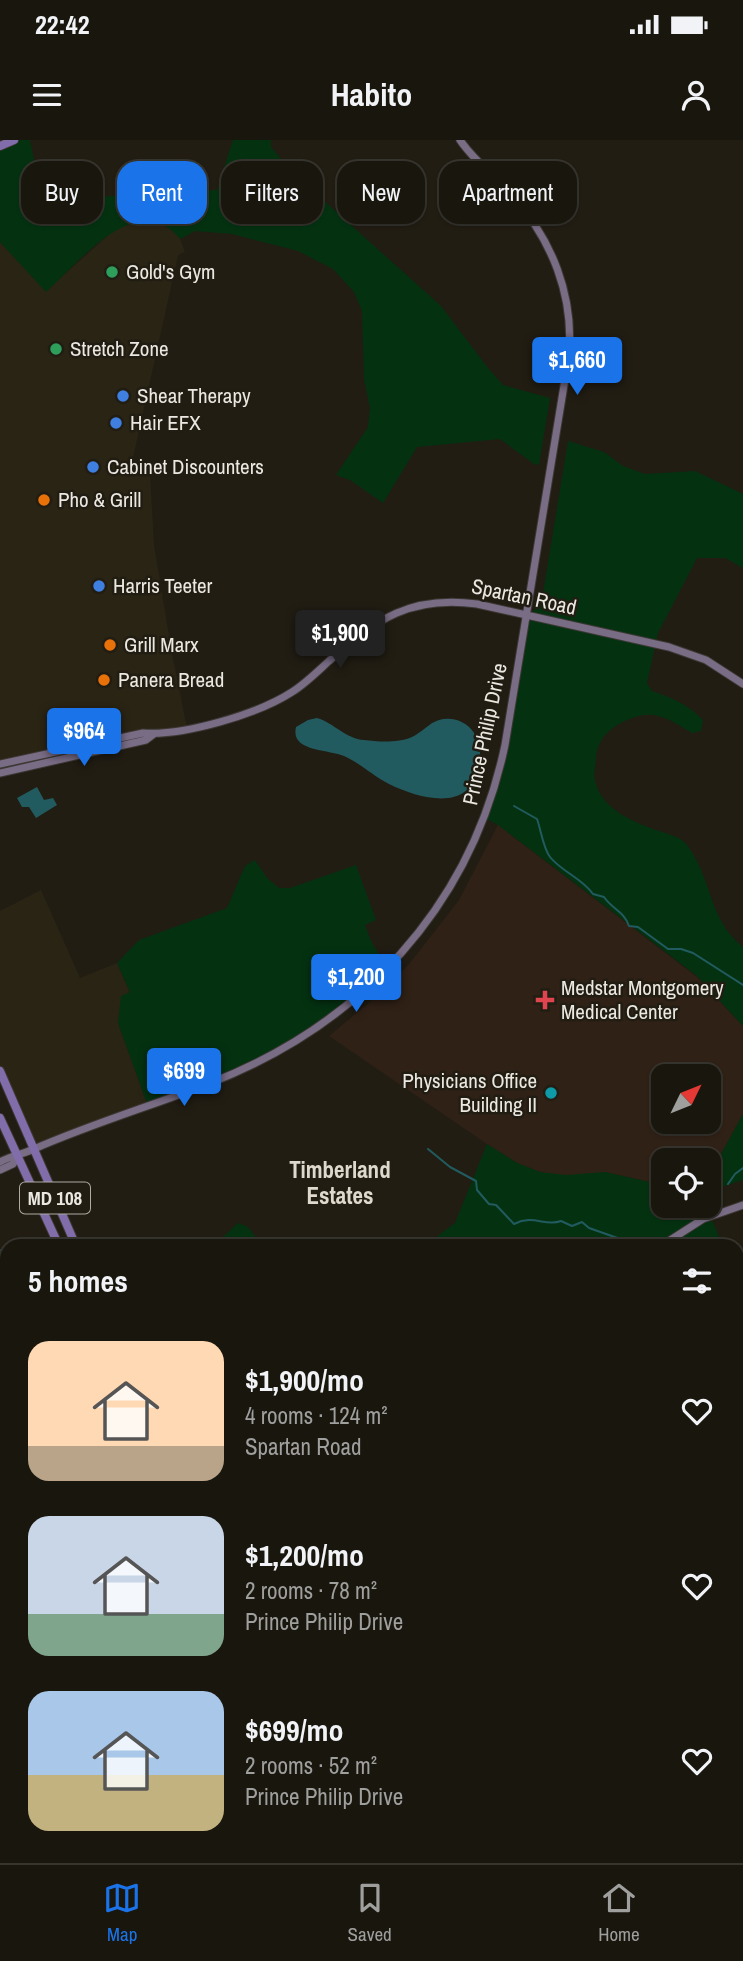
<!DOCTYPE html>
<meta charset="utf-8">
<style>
:root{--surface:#19160e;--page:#221f17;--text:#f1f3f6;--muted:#9f9f9e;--line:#37352e;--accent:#1a73e8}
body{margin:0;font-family:"Archivo Narrow",sans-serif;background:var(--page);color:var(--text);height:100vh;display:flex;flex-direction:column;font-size:26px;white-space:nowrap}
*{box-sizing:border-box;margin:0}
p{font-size:23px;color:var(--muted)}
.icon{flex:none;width:38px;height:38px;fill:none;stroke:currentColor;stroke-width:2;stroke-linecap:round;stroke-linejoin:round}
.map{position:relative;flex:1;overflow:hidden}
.details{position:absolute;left:0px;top:1099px;width:744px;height:625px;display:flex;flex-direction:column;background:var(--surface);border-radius:21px 21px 0 0;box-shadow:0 2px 5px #0004,0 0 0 2px var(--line)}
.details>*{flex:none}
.top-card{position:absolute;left:21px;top:21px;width:702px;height:63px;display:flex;gap:14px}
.needle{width:46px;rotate:47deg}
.buttons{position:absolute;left:651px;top:924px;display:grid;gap:14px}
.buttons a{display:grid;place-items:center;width:70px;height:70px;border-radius:14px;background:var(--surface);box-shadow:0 2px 5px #0004,0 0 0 2px var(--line);font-size:35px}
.price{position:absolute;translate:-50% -60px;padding:0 16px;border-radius:7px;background:var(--accent);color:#fff;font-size:23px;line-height:46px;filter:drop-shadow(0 2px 4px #0008)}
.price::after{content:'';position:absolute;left:50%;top:42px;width:21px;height:16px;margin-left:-10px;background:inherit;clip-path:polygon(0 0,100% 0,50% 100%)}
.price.selected{background:#222;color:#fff}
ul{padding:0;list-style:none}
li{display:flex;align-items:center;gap:21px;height:175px;padding:0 28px}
li span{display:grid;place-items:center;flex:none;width:196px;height:140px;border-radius:21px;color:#555}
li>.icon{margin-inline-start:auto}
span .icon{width:84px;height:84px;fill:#fffc;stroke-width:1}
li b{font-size:30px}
h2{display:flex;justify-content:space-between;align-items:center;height:84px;padding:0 28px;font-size:30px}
.tag{padding:0 24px;border-radius:21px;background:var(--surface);box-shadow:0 2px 5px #0004,0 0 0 2px var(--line);font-size:24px;line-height:63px}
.tag.selected{background:var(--accent);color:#fff}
.status{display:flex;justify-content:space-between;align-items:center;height:49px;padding:0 35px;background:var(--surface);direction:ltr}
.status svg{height:19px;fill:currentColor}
header{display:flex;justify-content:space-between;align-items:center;height:91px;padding:0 28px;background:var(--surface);font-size:32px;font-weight:800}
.tabs{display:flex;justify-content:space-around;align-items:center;height:98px;border-top:2px solid var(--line);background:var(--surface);font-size:19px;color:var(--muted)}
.tabs a{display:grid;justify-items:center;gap:4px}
.tabs .selected{color:var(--accent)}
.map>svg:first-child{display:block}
</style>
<div class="status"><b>22:42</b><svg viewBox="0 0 49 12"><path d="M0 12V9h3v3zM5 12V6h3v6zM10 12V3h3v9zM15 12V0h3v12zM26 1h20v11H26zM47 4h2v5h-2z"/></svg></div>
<header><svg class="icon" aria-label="menu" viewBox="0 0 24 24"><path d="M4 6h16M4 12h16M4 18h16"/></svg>Habito<svg class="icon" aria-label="person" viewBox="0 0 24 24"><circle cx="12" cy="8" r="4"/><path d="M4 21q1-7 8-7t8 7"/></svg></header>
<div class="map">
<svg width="743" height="1723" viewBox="0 0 743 1723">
<rect width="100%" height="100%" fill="#211d13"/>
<path fill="#2a2414" d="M136,81H156L172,88L180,99L185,112L178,115L130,331H150L154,405L172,514L187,588L0,629V102L46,151L113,91Z
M41,750L80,838L117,823L130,853L118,883L148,966L34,1009L0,931V771Z"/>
<path fill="#302116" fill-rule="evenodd" d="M498,685L697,837L743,886V974L709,1036V1020H663V1045L605,1032L565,1038L540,1032L517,1023L487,1004L329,896L382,852L410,823L459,760ZM663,936H709V982H663Z"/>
<path fill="#043211" d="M14,0H30L42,60L217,50L233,0H271V7L292,32L441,166L488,228L503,245L550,258L539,325L534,324L500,299L417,307L383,363L350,340L336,335L368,287L370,268L364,239L362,171L354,152L333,129L298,111L232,94L195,91L180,99C138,47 79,122 46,152L0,102V6Z
M568,301L604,312L623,326L645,334L695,331L743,354V428L725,418H697L658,493L647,543L652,551C672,558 688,564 703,580L701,591L692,593C666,578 653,567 623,582C608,589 597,601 596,618C596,625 593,633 595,640C600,669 635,683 659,691C668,694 681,697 687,705C713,739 707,778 743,807V886L697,836L498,685L485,678L499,636L527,475L541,465Z
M255,720L267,738L279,748H290L356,725L376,780L365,785L371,801L387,828L365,850L287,906L148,966L118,883L121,856L130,852L117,823L139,800L227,768L245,726Z
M743,974V1040L709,1051V1036Z
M487,1004L517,1023L540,1032L566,1035L605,1032L663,1045V1066H706L723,1106H413L432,1100L455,1083Z
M238,1083L248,1087L263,1106H227L224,1096Z
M737,1135L743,1144V1244L737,1241Z
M743,1500V1723H477L482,1717H737V1502Z"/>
<path fill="#225b5f" d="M317,578C334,583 346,599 364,600C379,602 398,603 412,597C421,593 429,583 439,580C462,574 481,592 480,615C479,673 426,662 389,644C373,636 360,623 344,616C329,609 290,612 296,587L308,580Z
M37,647L44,660L53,658L57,665L36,678L29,667H22L17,658Z
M737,1175L743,1180V1221L737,1219Z"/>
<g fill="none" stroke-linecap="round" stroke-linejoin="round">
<path stroke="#225b5f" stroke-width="2" d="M514,666L537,679C541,690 543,708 550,717C562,732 582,738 593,754L604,757C612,769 624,771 629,786L638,787L668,809H681L693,813L743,845
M428,1009L450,1027L476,1041L477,1050L489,1064L496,1065L514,1084C534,1074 545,1087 561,1081L572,1086L582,1082L589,1088L626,1101
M728,1044L735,1034L743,1028
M0,1110L7,1126
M0,1226L7,1228
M737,1522L743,1520
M578,1723C588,1718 597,1722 606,1717
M717,1723L720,1717"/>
<g stroke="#3c3833" stroke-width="9">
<path id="secondary" d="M0,624L143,593C184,596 258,574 292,552C305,544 317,532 329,521C377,479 410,455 477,464L669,507L706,520L743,544
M0,633L146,600L154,594
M0,1022C10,1016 23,1014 34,1009C91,984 151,966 208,944C361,885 471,767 505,605L569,215C574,155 552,100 512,55C495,36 474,21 460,0
M0,1030L13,1024L17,1017
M661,1106L703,1079L743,1065
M0,1714H7
M56,1717L168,1723
M349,1723H356
M365,1723L381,1717"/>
</g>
<g stroke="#3c3833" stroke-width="10">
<path id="primary" d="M0,6L14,0
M0,931L76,1106
M0,978L59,1106
M201,1717L202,1723
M214,1717L215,1723"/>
</g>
<use href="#secondary" stroke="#796c85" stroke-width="7"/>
<use href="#primary" stroke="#816da9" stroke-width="8"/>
</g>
<g fill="#2e9e5b" stroke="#211d13" stroke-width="2.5">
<circle cx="112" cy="132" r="7"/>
<circle cx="56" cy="209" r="7"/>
</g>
<g fill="#3f7fe0" stroke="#211d13" stroke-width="2.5">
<circle cx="123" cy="256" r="7"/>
<circle cx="116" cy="283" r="7"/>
<circle cx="93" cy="327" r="7"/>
<circle cx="99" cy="446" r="7"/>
</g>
<g fill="#e8710a" stroke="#211d13" stroke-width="2.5">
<circle cx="44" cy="360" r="7"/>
<circle cx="110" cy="505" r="7"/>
<circle cx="104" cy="540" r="7"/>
</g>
<path fill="#e0444e" stroke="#211d13" stroke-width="2.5" d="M541.5 849.5h7v7h7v7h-7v7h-7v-7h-7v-7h7z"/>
<circle fill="#0f9aa8" stroke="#211d13" stroke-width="2.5" cx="551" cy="953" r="7"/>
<g text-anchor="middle" stroke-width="5" stroke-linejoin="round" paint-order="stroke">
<rect fill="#211d13" stroke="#aeaba4" stroke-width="2" x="20" y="1042.5" width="70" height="31" rx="5"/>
<g font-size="19" font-weight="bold" fill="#ebe8e2">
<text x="55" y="1065">MD 108</text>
</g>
<g font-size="21" fill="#ebe8e2" stroke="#211d13" text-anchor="start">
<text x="126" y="139">Gold's Gym</text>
<text x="70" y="216">Stretch Zone</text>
<text x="137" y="263">Shear Therapy</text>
<text x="130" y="290">Hair EFX</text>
<text x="107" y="334">Cabinet Discounters</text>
<text x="58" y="367">Pho &amp; Grill</text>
<text x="113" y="453">Harris Teeter</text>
<text x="124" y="512">Grill Marx</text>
<text x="118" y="547">Panera Bread</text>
<text x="561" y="855">Medstar Montgomery<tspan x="561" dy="24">Medical Center</tspan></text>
<text x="537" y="948" text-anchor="end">Physicians Office<tspan x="537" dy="24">Building II</tspan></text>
</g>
<g font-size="21" fill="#ebe8e2" stroke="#211d13">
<text transform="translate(524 457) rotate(12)" y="7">Spartan Road</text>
<text transform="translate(485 594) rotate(-78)" y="7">Prince Philip Drive</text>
</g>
<g font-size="23" font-weight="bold" fill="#ded9cc" stroke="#211d13">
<text x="340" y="1038">Timberland<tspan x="340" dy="26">Estates</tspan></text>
</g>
</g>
</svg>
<div class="buttons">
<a><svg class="needle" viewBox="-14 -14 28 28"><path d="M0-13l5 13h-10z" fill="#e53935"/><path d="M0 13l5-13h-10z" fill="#9f9f9e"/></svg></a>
<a><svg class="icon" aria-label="locate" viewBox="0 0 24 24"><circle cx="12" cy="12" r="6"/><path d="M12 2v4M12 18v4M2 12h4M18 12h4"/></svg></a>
</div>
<b class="price" style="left:577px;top:257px">$1,660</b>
<b class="price selected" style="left:340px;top:530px">$1,900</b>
<b class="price" style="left:84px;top:628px">$964</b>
<b class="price" style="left:356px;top:874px">$1,200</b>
<b class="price" style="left:184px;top:968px">$699</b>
<div class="top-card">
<a class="tag">Buy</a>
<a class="tag selected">Rent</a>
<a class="tag">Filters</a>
<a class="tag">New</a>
<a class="tag">Apartment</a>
</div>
<section class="details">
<h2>5 homes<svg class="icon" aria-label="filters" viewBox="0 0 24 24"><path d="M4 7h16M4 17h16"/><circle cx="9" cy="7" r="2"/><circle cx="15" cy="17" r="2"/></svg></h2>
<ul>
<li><span style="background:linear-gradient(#ffd9b3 75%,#b9a48a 0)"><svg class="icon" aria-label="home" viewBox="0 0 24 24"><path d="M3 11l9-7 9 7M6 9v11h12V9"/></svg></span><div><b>$1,900/mo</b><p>4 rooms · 124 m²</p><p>Spartan Road</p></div><svg class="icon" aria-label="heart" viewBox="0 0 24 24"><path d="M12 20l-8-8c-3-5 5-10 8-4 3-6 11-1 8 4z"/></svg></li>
<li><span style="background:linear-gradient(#c9d6e8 70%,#7fa58c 0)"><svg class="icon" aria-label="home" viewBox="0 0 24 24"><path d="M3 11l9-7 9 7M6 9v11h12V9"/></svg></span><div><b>$1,200/mo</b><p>2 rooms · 78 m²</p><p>Prince Philip Drive</p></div><svg class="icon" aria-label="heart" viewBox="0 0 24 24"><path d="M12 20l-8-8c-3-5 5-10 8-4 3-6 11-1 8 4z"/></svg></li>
<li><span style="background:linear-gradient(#a9c7e8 60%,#c2b280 0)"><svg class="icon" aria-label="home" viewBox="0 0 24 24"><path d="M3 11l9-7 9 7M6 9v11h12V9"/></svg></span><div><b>$699/mo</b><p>2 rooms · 52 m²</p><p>Prince Philip Drive</p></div><svg class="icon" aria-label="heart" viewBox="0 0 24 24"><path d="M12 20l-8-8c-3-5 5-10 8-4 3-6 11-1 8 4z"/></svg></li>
</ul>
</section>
</div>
<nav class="tabs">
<a class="selected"><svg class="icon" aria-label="map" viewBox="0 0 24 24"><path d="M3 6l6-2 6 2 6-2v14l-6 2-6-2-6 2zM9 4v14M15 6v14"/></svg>Map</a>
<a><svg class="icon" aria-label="saved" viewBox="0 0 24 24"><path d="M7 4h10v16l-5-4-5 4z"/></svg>Saved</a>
<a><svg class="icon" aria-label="home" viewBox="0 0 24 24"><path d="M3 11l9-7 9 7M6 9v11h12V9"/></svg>Home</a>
</nav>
